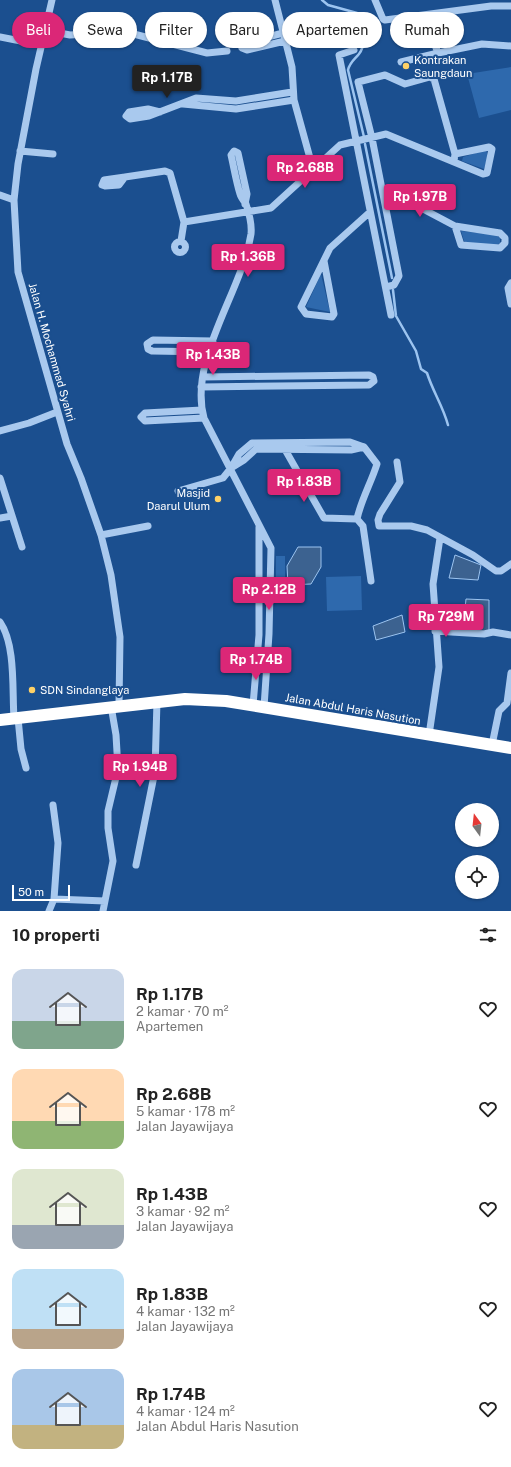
<!DOCTYPE html>
<html lang="id">
<meta charset="utf-8">
<style>
:root{--surface:#fff;--page:#f2f2f2;--text:#222;--muted:#767676;--accent:#db2777}
body{margin:0;font-family:"Public Sans",sans-serif;background:var(--page);color:var(--text);height:100vh;display:flex;flex-direction:column;font-size:15px;white-space:nowrap}
*{box-sizing:border-box;margin:0}
p{font-size:13px;color:var(--muted)}
.icon{flex:none;width:22px;height:22px;fill:none;stroke:currentColor;stroke-width:2;stroke-linecap:round;stroke-linejoin:round}
.map{position:relative;height:911px;overflow:hidden}
.drawer{display:flex;flex-direction:column;background:var(--surface);flex:1}
.drawer>*{flex:none}
.hud{position:absolute;left:12px;top:12px;width:487px;height:36px;display:flex;gap:8px}
.needle{width:26px;rotate:345deg}
.controls{position:absolute;left:455px;top:803px;display:grid;gap:8px}
.controls a{display:grid;place-items:center;width:44px;height:44px;border-radius:50%;background:var(--surface);box-shadow:0 1px 3px #0004;font-size:20px}
.scale{position:absolute;left:12px;bottom:10px;width:58px;box-sizing:border-box;padding-left:4px;border:2px solid #fff;border-top:0;font-size:11px;line-height:14px;white-space:nowrap;color:#fff;-webkit-text-stroke:3px #1b4f8f;paint-order:stroke}
.price{position:absolute;translate:-50% -34px;padding:0 9px;border-radius:4px;background:var(--accent);color:#fff;font-size:13px;line-height:26px;filter:drop-shadow(0 1px 2px #0008)}
.price::after{content:'';position:absolute;left:50%;top:24px;width:12px;height:9px;margin-left:-6px;background:inherit;clip-path:polygon(0 0,100% 0,50% 100%)}
.price.active{background:#222;color:#fff}
ul{padding:0;list-style:none}
li{display:flex;align-items:center;gap:12px;height:100px;padding:0 12px}
li span{display:grid;place-items:center;flex:none;width:112px;height:80px;border-radius:12px;color:#555}
li>.icon{margin-inline-start:auto}
span .icon{width:48px;height:48px;fill:#fffc;stroke-width:1}
li b{font-size:17px}
h2{display:flex;justify-content:space-between;align-items:center;height:48px;padding:0 12px;font-size:17px}
.pill{padding:0 14px;border-radius:18px;background:var(--surface);box-shadow:0 1px 3px #0004;font-size:14px;line-height:36px}
.pill.active{background:var(--accent);color:#fff}
.map>svg:first-child{display:block}
</style>
<div class="map">
<svg width="511" height="911" viewBox="0 0 511 911">
<rect width="100%" height="100%" fill="#1b4f8f"/>
<path fill="#2e69ad" d="M511,67V110L479,118L467,74Z
M486,150L488,156L484,169L462,161L463,157Z
M461,231L497,235L500,238V243L497,245L467,243L464,241Z
M321,274L330,312L306,307Z
M276,556H285V581H276Z
M361,576L362,610L327,611L326,577Z"/>
<path fill="#3c6290" stroke="#9cc4f0" d="M298,547H321V567L311,584L288,585L287,566Z
M455,555L481,565L478,580L449,578Z
M466,599L489,600V632L463,629Z
M402,615L405,632L376,640L373,626Z"/>
<g fill="none" stroke-linecap="round" stroke-linejoin="round">
<path stroke="#9cc4f0" stroke-width="2.5" d="M322,0L328,5L357,13C361,25 368,43 359,54C354,60 350,62 348,70L364,137
M365,144L392,278
M393,290L396,316L416,351L421,369L427,373C433,392 443,406 448,425"/>
<path stroke="#a9c9ee" stroke-width="7" d="M52,0L36,69L18,164L14,200L18,272L67,444L81,478L101,535L111,575L120,637L119,705
M275,0L292,67L294,100L313,169
M375,0L383,19L385,20L491,6H511
M428,16L432,37L438,53L482,44L511,46
M44,30L70,35L126,32L207,53L227,51
M283,33L245,43L242,48L247,50L285,41
M0,37L41,45
M354,50L339,55L391,315
M401,62L438,53
M183,104L236,109L294,100
M160,112L148,109L129,112L126,116L130,119L149,116L196,98L236,101L292,92
M20,151L53,154
M125,177L165,171L170,173L184,222
M125,177L119,185L105,186L102,185L104,180Z
M0,195L14,200
M245,204L247,194L238,153L234,151L231,155C234,168 236,181 240,194C241,198 244,201 246,204C249,213 252,225 251,234C242,292 188,359 204,418L271,548L269,634L264,707
M385,204L406,200L455,226L500,233L505,238V243L500,248L461,245L455,226
M181,241L184,222L271,208L340,145L386,134L483,174L487,173L492,149L489,147L455,154L454,161
M174.5 247a5.5 5.5 0 1 1 11 0a5.5 5.5 0 1 1-11 0Z
M324,261L334,314L332,317L306,314L301,307L330,248L370,212
M511,283L508,288L511,304
M386,287L394,285L399,276L372,138L358,82L385,75L405,84L430,77L434,79L455,154
M210,352L152,351L148,349L147,344L153,340L213,341
M201,387L369,385L374,381L373,377L369,375L203,377
M202,410L145,413L141,417L145,421L204,418
M0,431L29,423L57,412
M350,442L364,447L351,450L256,449L244,460L231,468L239,454L252,443Z
M283,446L324,518L357,519
M364,447L377,464C371,483 361,500 357,519L363,526L371,581
M397,462L400,482L380,514L378,520L379,526H411L427,530L473,555L496,571H501L511,564
M0,478L22,547
M178,491L223,478L231,468
M0,518L12,516
M101,535L148,526
M0,622C16,645 12,691 14,718
M435,631L484,634L493,632L511,635
M253,705L259,635V527
M18,718L21,749L26,768
M429,735L439,667L433,584L440,538
M492,745L499,711L507,703L511,673
M53,805L58,843L54,899
M136,865L155,771L157,701
M49,911L54,899L105,901
M103,911L113,861L108,828V811L118,769L116,735L111,706"/>
<path stroke="#fff" stroke-width="12" d="M0,720L185,699L226,701L511,748"/>
</g>
<g fill="#ffd166" stroke="#1b4f8f" stroke-width="1.5">
<circle cx="406" cy="66" r="4"/>
<circle cx="218" cy="499" r="4"/>
<circle cx="32" cy="690" r="4"/>
</g>
<g text-anchor="middle" stroke-width="4" stroke-linejoin="round" paint-order="stroke">
<g font-size="11" fill="#fff" stroke="#1b4f8f" text-anchor="start">
<text x="414" y="64">Kontrakan<tspan x="414" dy="13">Saungdaun</tspan></text>
<text x="210" y="497" text-anchor="end">Masjid<tspan x="210" dy="13">Daarul Ulum</tspan></text>
<text x="40" y="694">SDN Sindanglaya</text>
</g>
<g font-size="11" fill="#fff" stroke="#1b4f8f">
<text transform="translate(52 352) rotate(74)" y="4">Jalan H. Mochammad Syahri</text>
<text transform="translate(353 709) rotate(10)" y="4">Jalan Abdul Haris Nasution</text>
</g>
</g>
</svg>
<div class="controls">
<a><svg class="needle" viewBox="-14 -14 28 28"><path d="M0-13l5 13h-10z" fill="#e53935"/><path d="M0 13l5-13h-10z" fill="#767676"/></svg></a>
<a><svg class="icon" aria-label="locate" viewBox="0 0 24 24"><circle cx="12" cy="12" r="6"/><path d="M12 2v4M12 18v4M2 12h4M18 12h4"/></svg></a>
</div>
<div class="scale">50 m</div>
<b class="price active" style="left:167px;top:99px">Rp 1.17B</b>
<b class="price" style="left:305px;top:189px">Rp 2.68B</b>
<b class="price" style="left:420px;top:218px">Rp 1.97B</b>
<b class="price" style="left:248px;top:278px">Rp 1.36B</b>
<b class="price" style="left:213px;top:376px">Rp 1.43B</b>
<b class="price" style="left:304px;top:503px">Rp 1.83B</b>
<b class="price" style="left:269px;top:611px">Rp 2.12B</b>
<b class="price" style="left:446px;top:638px">Rp 729M</b>
<b class="price" style="left:256px;top:681px">Rp 1.74B</b>
<b class="price" style="left:140px;top:788px">Rp 1.94B</b>
<div class="hud">
<a class="pill active">Beli</a>
<a class="pill">Sewa</a>
<a class="pill">Filter</a>
<a class="pill">Baru</a>
<a class="pill">Apartemen</a>
<a class="pill">Rumah</a>
</div>
</div>
<section class="drawer">
<h2>10 properti<svg class="icon" aria-label="filters" viewBox="0 0 24 24"><path d="M4 7h16M4 17h16"/><circle cx="9" cy="7" r="2"/><circle cx="15" cy="17" r="2"/></svg></h2>
<ul>
<li><span style="background:linear-gradient(#c9d6e8 65%,#7fa58c 0)"><svg class="icon" aria-label="home" viewBox="0 0 24 24"><path d="M3 11l9-7 9 7M6 9v11h12V9"/></svg></span><div><b>Rp 1.17B</b><p>2 kamar · 70 m²</p><p>Apartemen</p></div><svg class="icon" aria-label="heart" viewBox="0 0 24 24"><path d="M12 20l-8-8c-3-5 5-10 8-4 3-6 11-1 8 4z"/></svg></li>
<li><span style="background:linear-gradient(#ffd9b3 65%,#8fb573 0)"><svg class="icon" aria-label="home" viewBox="0 0 24 24"><path d="M3 11l9-7 9 7M6 9v11h12V9"/></svg></span><div><b>Rp 2.68B</b><p>5 kamar · 178 m²</p><p>Jalan Jayawijaya</p></div><svg class="icon" aria-label="heart" viewBox="0 0 24 24"><path d="M12 20l-8-8c-3-5 5-10 8-4 3-6 11-1 8 4z"/></svg></li>
<li><span style="background:linear-gradient(#dfe7d0 70%,#9aa5b1 0)"><svg class="icon" aria-label="home" viewBox="0 0 24 24"><path d="M3 11l9-7 9 7M6 9v11h12V9"/></svg></span><div><b>Rp 1.43B</b><p>3 kamar · 92 m²</p><p>Jalan Jayawijaya</p></div><svg class="icon" aria-label="heart" viewBox="0 0 24 24"><path d="M12 20l-8-8c-3-5 5-10 8-4 3-6 11-1 8 4z"/></svg></li>
<li><span style="background:linear-gradient(#bfe0f5 75%,#b9a48a 0)"><svg class="icon" aria-label="home" viewBox="0 0 24 24"><path d="M3 11l9-7 9 7M6 9v11h12V9"/></svg></span><div><b>Rp 1.83B</b><p>4 kamar · 132 m²</p><p>Jalan Jayawijaya</p></div><svg class="icon" aria-label="heart" viewBox="0 0 24 24"><path d="M12 20l-8-8c-3-5 5-10 8-4 3-6 11-1 8 4z"/></svg></li>
<li><span style="background:linear-gradient(#a9c7e8 70%,#c2b280 0)"><svg class="icon" aria-label="home" viewBox="0 0 24 24"><path d="M3 11l9-7 9 7M6 9v11h12V9"/></svg></span><div><b>Rp 1.74B</b><p>4 kamar · 124 m²</p><p>Jalan Abdul Haris Nasution</p></div><svg class="icon" aria-label="heart" viewBox="0 0 24 24"><path d="M12 20l-8-8c-3-5 5-10 8-4 3-6 11-1 8 4z"/></svg></li>
</ul>
</section>
